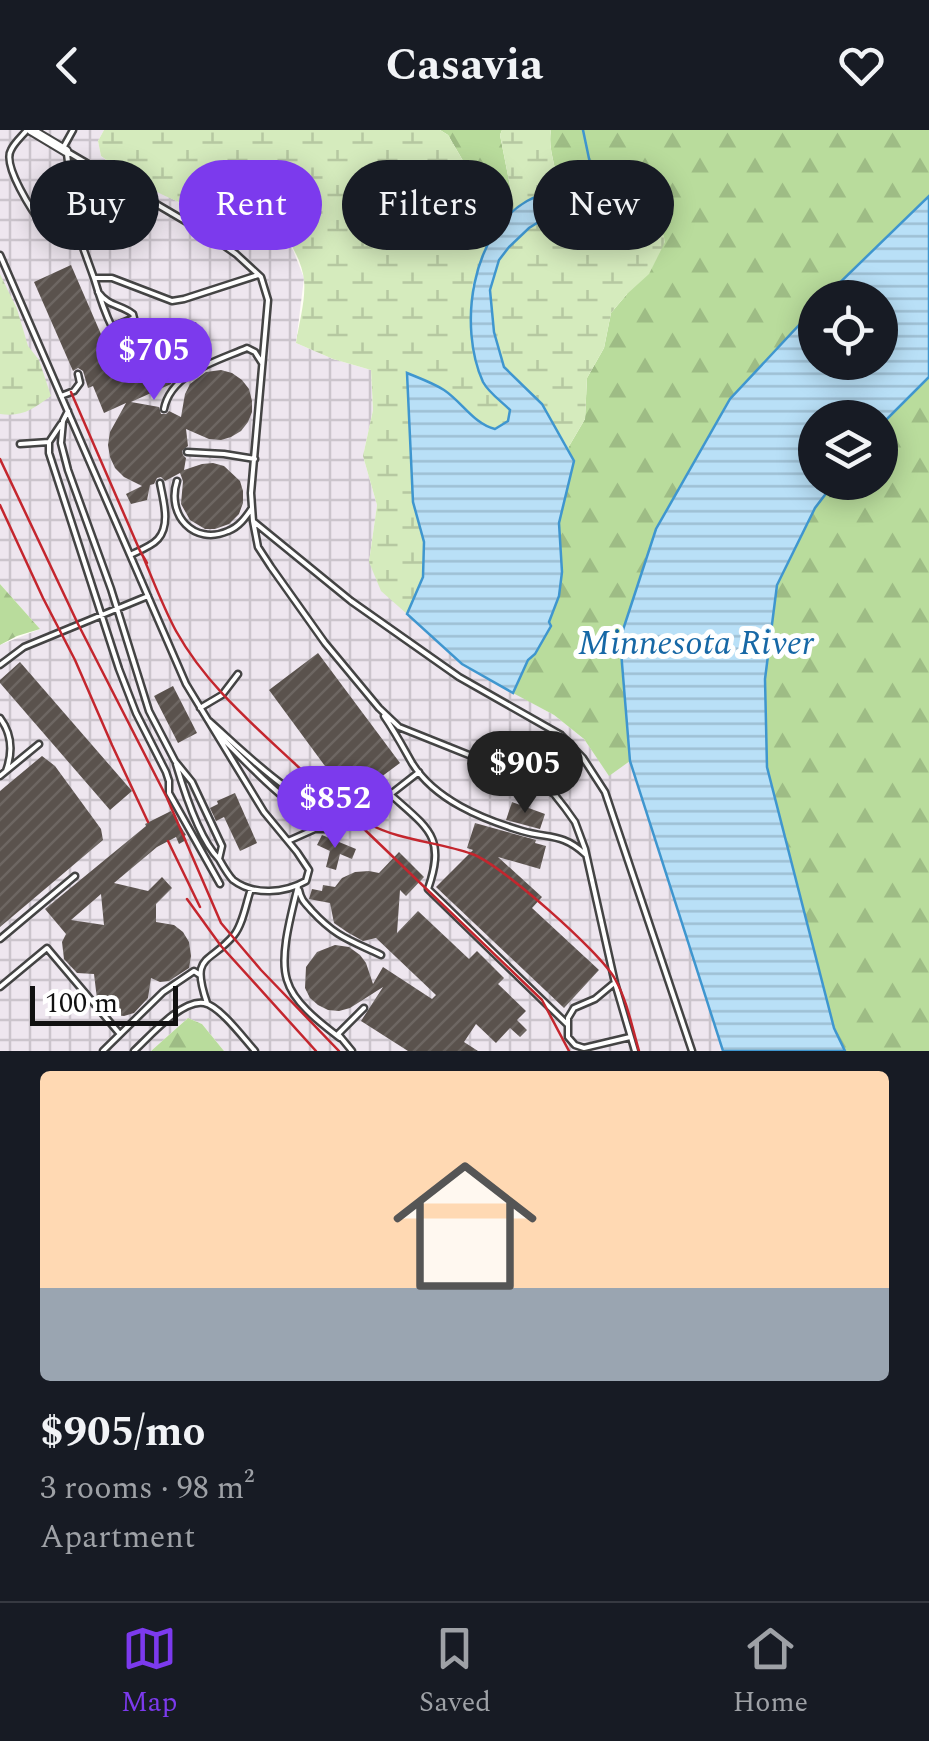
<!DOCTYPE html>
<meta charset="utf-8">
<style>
:root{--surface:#171b24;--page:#242831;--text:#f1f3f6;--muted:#9ea1a6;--line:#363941;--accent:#7c3aed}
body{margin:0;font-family:Spectral,serif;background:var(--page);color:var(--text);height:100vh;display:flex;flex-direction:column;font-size:38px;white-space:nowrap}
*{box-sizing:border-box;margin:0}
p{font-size:32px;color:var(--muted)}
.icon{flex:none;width:55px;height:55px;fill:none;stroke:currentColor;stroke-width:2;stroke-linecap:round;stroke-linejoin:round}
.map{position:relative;height:921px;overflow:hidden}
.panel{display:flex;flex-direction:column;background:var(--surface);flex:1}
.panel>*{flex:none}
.guide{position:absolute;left:30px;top:30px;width:870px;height:90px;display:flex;gap:20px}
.controls{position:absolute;left:798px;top:150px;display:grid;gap:20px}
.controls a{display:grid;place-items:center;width:100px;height:100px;border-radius:50%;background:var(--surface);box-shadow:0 5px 25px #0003;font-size:50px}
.scale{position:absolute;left:30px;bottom:25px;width:148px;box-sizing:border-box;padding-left:10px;border:5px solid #111;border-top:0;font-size:28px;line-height:35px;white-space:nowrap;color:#111;-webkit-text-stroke:8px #fff;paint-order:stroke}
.price{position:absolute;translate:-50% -85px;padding:0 22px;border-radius:35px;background:var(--accent);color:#fff;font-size:32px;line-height:65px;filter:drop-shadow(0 2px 5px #0008)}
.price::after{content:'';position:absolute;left:50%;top:60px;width:30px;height:22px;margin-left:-15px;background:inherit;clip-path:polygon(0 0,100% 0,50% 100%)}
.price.active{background:#222;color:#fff}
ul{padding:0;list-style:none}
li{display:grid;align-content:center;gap:20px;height:530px;padding:0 40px}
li+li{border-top:2px solid var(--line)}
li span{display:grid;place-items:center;height:310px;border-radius:10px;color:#555}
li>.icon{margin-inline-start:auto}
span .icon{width:180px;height:180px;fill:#fffc;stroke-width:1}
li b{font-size:42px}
.chip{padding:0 35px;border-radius:45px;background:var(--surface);box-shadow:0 5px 25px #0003;font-size:35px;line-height:90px}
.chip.active{background:var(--accent);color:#fff}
header{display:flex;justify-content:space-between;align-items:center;height:130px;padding:0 40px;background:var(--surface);font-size:45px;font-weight:700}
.menu{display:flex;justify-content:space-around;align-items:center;height:140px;border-top:2px solid var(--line);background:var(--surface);font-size:28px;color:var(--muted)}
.menu a{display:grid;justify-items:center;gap:5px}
.menu .active{color:var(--accent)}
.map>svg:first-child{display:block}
</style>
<header><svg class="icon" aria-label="back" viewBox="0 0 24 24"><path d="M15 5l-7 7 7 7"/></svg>Casavia<svg class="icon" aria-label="heart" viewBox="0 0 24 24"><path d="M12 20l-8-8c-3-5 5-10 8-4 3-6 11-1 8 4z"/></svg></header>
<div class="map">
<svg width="929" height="921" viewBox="0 0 929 921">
<defs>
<pattern id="industrial-grid" width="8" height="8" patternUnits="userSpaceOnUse" patternTransform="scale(2.5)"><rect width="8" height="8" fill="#eee6ef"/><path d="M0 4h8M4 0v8" fill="none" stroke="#cbc4cc"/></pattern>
<pattern id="forest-firs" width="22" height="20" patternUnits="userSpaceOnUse" patternTransform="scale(2.5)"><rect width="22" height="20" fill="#b9dc9c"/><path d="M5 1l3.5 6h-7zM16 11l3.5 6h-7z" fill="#9ebc85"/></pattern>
<pattern id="wetland-marsh" width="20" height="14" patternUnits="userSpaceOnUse" patternTransform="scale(2.5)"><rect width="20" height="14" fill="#d5ebbd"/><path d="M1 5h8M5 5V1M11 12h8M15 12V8" fill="none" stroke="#b6c8a1"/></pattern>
<pattern id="water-rules" width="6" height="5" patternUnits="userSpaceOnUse" patternTransform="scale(2.5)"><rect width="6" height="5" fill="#b9e0f7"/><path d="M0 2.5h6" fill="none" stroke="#9ebfd3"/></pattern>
<pattern id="building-hatch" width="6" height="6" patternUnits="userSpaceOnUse" patternTransform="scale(2.5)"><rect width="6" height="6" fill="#5a524d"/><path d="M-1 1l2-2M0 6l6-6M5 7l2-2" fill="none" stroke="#6d6662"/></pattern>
</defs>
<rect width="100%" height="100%" fill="#fffdf5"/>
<path fill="url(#industrial-grid)" d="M0,0H104L98,11L101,26L117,38L180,73L194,77L217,58H231L251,69L271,85L293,120L304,148L296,213L333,229L371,240L373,280L363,326L377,375L369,432L462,534L554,585L584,609L609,645L630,631L723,921H224L202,894L188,888L151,921H0V515L40,499L0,454Z"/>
<path fill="url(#forest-firs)" d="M440,0H502L500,5L512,66L505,78L487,72L448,5Z
M551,0H929V66L825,167L815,168V178L730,269L620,509L630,631L609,646L584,609L554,585L513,563L528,530L535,524L559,466L562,442L559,393L574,331L568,318L585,289L587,248L604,218L611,183L627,164L638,87L616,90L597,81L609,57L557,62C559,40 547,22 551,0Z
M929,247V921H845L834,898L767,637L765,549L777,455L815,378L834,353L880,352V296Z
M0,454L40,499L17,506L0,515Z
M188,888L202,894L224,921H151Z"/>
<path fill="url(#wetland-marsh)" d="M104,0H440L448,5L487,72L505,78L512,66L500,5L502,0H551C547,22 559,40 557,62L526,71L484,120L472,157L490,262L510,280L508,291L495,299C474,294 462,272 444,260C433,253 418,248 407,244L413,372L424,411L423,447L407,484L381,461L369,432L377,375L363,326L373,280L371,240L333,229L296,213C299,193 306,169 304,150C301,118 263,68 232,59C229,58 220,58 217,58L194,77C162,68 128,46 101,26L98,11Z
M597,81L616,90L638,87L661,91L665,112L649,144L627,164L611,183L604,218L587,248L585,289L568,318L542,274L504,237L494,202L490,160L499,130L509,117L529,98L553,83Z
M0,144L17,179L28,216L39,230L51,266C33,279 23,287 0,284Z"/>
<path fill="url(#water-rules)" stroke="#3f96cf" stroke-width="2.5" d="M610,56L597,81L553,83L529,98L509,117L499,130L490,160L494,202L504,237L542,274L574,331L559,393L562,442L559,466L549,492L551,496L535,524L528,530L513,563L462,534L407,484L423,447L424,412L413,372L407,243C419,248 433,253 444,260C462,272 474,294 495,299L508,291L510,280C501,271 489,263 483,252C458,197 471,103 527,71C550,58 584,59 610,56Z
M929,66V247L880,296V288H815V352L834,353L815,378L777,455L765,549L767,637L834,898L845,921H723L630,631L620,509L656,399L730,269L815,178V232H880V168L825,167Z"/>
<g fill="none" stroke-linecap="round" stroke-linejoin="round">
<path stroke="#3f96cf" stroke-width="2.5" d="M583,0L595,57"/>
</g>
<path fill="url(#building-hatch)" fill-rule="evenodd" d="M71,135L107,218L143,202L148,214L196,192L211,227L172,246L174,250L171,254L131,272L159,277L161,284H166L169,281L181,287L185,264L190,254L206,242L221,240L232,243L242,250L249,259L252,271V282L248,292L241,301L231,307L221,310L209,309L186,299L188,316L182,321L183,325L186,328L184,340L202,334L213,333L224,336L240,351L243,361V373L239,384L229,394L215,399H205L190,390L181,374L183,351L180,343L165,351L161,347L157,348L154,354L150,355L147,370L131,374L126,364L142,356L124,347L115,338L110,327L108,315L110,302L126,273L104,283L93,256L88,258L83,241L78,238L73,241L34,152Z
M318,523L400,633L350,670L269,560Z
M20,532L132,661L110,680L0,553V550Z
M173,556L197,603L178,613L154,566Z
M42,626L55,636L101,699L103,710L0,797V661Z
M235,663L257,713L240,721L224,687L216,691L210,678L218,674L217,671Z
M512,672L545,684L540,699L506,690Z
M171,681L186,705L184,706L186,710L179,714L176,707L157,717L114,753L148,761L162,747L172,758L156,774V792L174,795L183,802L189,812L191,826L189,838L169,851L160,852L151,848L148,868L134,883L124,886L114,885L97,869L94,844L77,843L64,829L62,812L66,804L45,779L146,696L145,694ZM101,764L104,795L71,790Z
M475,693L536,710L535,713L546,716L540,739L498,727L542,767L532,778L599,840L564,878L436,757L473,720L467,718Z
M322,705L356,719L352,729L340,724L336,740L326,737L330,721L317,715Z
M399,722L424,747L406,766L400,760L397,803L418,781L469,829L477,821L504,848L498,854L526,881L517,890L527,900L520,907L510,898L496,913L476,894L464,912L478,921H408L361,891L383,857L350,878L339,881L328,880L318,875L310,868L305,858L306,837L317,822L335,815L349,817L360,825L366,833L373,854L383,837L432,869L436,865L376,808L363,811L347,802L334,793L330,773L309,769L312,759L322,761L323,755L335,757L342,748L355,742L369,741L379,743Z"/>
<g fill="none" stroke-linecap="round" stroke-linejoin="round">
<g stroke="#444" stroke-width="9">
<path id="service" d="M27,0C22,6 14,13 11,20C2,35 33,83 44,96L77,101
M63,18L73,0
M66,21L209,105L236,124L261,147L268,170L251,363L253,391L351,471L459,547L561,605L583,628L605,662L692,921
M67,24L77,101L94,148H112L172,171L184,169L258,145
M0,125L186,554L264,682L297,722L309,740L306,751C285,763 254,766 233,750C228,745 223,736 219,729L222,716L192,652L175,631L149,581L111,459L68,340L61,313L63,291L68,281
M94,148C99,165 104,181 112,197L134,188L133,184C120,174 109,177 98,162
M61,266L74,261L80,253L78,244
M164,279C171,243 217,231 247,218L255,222L262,233
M61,294L49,312V323L119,539L136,583L166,642L169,651V663L220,754
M20,314L49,312
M187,322L224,324L255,329
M177,351C166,385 194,416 228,401C239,397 246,387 252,378
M253,391L258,417L271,437L325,513L379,578L399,597L529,649L554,664L565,678L575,692L585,719L615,853L635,921
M130,425C139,421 152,416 158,409C171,394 163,370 160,353
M0,535L24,517L148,466
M200,578L222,565L238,544
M384,586C395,602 403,617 412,633C435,670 482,689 522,701C550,709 562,703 585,724
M0,588C12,604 13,622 6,641
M209,591C241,619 301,681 345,684C352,685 361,683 368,683
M217,603C240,626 262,650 287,670C300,680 314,687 326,699
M176,634C184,661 200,710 219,729
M0,646L39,614
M391,665C429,699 446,707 428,759L567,894
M288,711L315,699H339L355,692L419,642
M298,756C292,782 279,825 287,850C294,874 322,894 340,908
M299,760C301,770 305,773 312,781C336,807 350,810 381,825
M0,809L75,746
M613,854L595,869L574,878L568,888V907L575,915L584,918L630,907
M0,857L47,818L119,903
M207,873C190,823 209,835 234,805C243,794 246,773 251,759
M103,921L163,862L194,841L200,845
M134,921C149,907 182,869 204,873C220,876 244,909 255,921
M352,921L338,904L364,878"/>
</g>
<g stroke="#444" stroke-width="12">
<path id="minor" d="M31,0L66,21"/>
</g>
<use href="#service" stroke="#fff" stroke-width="4"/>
<use href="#minor" stroke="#fff" stroke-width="8"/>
<path stroke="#c4262e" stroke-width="2.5" d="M71,262L140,421L147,433
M0,329L78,494L167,668L221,793L261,840L339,921
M0,375L43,468L75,530L112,615L148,692
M142,424C153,450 163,477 176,501C205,553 249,591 293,632C317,654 340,678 369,694C401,711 439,712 472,724C501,734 600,822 615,849C627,870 632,897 639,921
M364,699L542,870L569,921
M168,711L200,777
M187,769L221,816L316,921"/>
</g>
<g text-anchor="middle" stroke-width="10" stroke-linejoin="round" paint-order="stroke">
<g font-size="35" font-style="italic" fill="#1768a6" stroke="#fff">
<text x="696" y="524">Minnesota River</text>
</g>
</g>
</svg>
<div class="controls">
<a><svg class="icon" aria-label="locate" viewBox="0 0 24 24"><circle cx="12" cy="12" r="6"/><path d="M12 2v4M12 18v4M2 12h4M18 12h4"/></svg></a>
<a><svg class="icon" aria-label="layers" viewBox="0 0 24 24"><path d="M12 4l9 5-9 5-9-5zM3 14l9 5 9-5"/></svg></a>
</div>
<div class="scale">100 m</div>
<b class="price" style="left:154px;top:273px">$705</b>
<b class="price active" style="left:525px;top:686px">$905</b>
<b class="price" style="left:335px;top:721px">$852</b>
<div class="guide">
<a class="chip">Buy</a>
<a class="chip active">Rent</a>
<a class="chip">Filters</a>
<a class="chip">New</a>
</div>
</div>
<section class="panel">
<ul>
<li><span style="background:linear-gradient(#ffd9b3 70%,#9aa5b1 0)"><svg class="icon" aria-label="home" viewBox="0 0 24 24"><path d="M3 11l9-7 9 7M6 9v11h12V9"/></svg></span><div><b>$905/mo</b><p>3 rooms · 98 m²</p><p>Apartment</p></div></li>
</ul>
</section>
<nav class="menu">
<a class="active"><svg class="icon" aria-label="map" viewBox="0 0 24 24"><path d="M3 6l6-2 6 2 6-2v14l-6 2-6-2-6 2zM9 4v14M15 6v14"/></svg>Map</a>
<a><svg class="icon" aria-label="saved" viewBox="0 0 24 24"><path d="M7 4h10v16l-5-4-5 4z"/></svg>Saved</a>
<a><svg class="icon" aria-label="home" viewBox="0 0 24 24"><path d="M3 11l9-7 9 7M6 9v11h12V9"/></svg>Home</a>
</nav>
